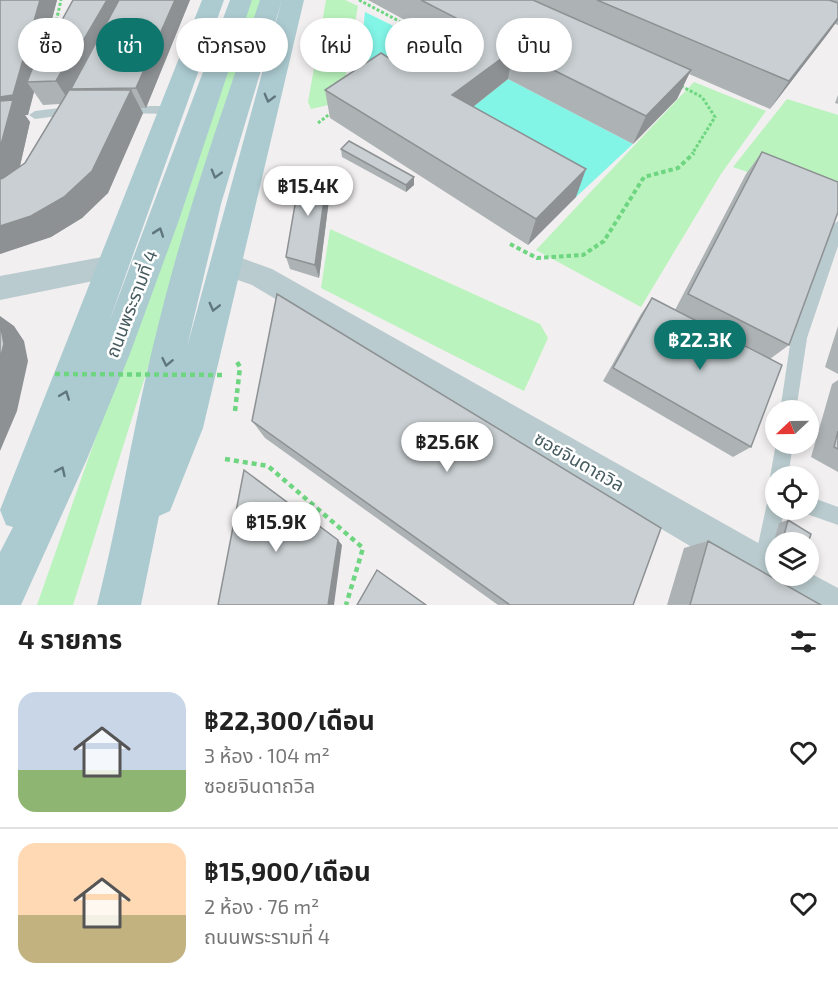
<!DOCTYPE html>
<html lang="th">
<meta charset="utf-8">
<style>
:root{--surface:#fff;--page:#f2f2f2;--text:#222;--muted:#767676;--line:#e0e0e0;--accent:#0f766e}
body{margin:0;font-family:"Exo 2","Noto Sans Thai",sans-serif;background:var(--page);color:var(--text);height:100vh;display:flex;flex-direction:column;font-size:22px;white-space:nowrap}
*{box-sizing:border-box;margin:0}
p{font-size:20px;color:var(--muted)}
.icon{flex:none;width:33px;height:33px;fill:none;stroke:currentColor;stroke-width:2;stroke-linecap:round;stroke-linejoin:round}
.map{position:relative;height:605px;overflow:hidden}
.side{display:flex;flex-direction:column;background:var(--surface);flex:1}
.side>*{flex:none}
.top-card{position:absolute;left:18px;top:18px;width:802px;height:54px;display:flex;gap:12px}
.needle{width:39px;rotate:248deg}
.fabs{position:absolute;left:765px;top:400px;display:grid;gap:12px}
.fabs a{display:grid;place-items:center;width:54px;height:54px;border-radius:50%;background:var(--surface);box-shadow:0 3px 9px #0003;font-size:30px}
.price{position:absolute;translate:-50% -51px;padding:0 14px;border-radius:21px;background:#fff;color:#222;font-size:20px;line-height:39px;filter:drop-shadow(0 2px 3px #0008)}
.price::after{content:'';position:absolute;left:50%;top:36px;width:18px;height:14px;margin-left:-9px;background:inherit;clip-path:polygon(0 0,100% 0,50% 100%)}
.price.active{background:var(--accent);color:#fff}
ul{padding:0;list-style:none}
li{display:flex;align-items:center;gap:18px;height:150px;padding:0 18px}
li+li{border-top:2px solid var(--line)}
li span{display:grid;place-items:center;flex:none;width:168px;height:120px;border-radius:18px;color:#555}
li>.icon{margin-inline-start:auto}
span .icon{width:72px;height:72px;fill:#fffc;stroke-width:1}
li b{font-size:26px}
h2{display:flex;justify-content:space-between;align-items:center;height:72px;padding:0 18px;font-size:26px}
.chip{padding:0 21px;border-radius:27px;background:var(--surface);box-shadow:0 3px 9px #0003;font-size:21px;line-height:54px}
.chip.active{background:var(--accent);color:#fff}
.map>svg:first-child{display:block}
</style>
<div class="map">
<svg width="838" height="605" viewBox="0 0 838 605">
<rect width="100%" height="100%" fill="#f2eff0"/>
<path fill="#baf3bd" d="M249,0H264L73,605H37Z
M326,0H345L358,6L341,102L311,109L308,102Z
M694,82L766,111L721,174L641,307L536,250Z
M787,99L838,115V204L733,167Z
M330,229L540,324L548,338L524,391L321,288Z"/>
<path fill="#82f5e7" d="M365,12L426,42L357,89Z
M508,79L633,144L576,197L451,124Z"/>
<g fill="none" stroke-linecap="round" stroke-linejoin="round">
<path stroke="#6ed581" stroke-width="3" stroke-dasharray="3 2" stroke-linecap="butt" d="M359,0L435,40
M52,40L61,0
M681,86L702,97L715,117L692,154
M318,123L331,113"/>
<path stroke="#6ed581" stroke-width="4" stroke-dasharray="4.5 3" stroke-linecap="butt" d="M510,244L537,258L583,255L604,241L644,177L678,168L694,153"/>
<path stroke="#6ed581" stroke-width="4.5" stroke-dasharray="5 4" stroke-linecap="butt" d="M235,411L240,367L237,362
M225,459L268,466L363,548L346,605"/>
<path fill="#b9cbce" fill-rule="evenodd" d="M76,106L80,107V113L35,119L29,115L35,111Z
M121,106H172L178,110L172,114L117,113L115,110Z
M838,221V246L807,338L796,411H780L791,338L831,226Z
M776,443L793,444L788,477H776V485L770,477Z
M776,494V510H784L778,543H776V554L770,575L763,578L756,575L753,568L767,503L769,496Z
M808,496L838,507V525L801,512L808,510Z"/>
<path fill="#b9cbce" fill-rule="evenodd" d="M225,252L272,269L776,553V576H808V572L838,588V605H789L252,285L215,272L211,264L215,256Z
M113,255L123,259L127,267L123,275L0,300V276Z"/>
<path fill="#accbd1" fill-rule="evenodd" d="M202,0H224L109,322L230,0H252L179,220L131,351L87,459L21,605H0V552L13,527L6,525L0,510Z
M260,0H282L221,204L187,347L282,0H304L203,428L170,511L159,516L141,605H97C120,514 134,421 157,330C184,218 223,109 260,0Z"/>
<path stroke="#6ed581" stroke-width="4.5" stroke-dasharray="5 4" stroke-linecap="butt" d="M55,374L226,375"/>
</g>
<path fill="#adb2b5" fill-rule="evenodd" d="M0,0H57L43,55L190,0L146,108H140L143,113L108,193L82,218L51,237L0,254ZM34,92L43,105L60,104L25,163L20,166L30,122L25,115H28Z
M368,0H838V25L835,24L770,109L689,74L677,99L633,144L508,79L473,107L576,197L528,245L330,118L325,90L397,63L436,37Z
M838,95V104L835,103Z
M341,149L414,185L406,192L342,157Z
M762,152L789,345L770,359L751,447L733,457L603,381L641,314L652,298L675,310L746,174Z
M328,171L331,184L319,278L290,269L286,257Z
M838,326V374L825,367Z
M838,380V472L811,457L832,384Z
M252,421L633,605H498L265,438Z
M788,520L808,543H785L775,537L779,523Z
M708,541L821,605H667L684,548Z"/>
<path fill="#8d9193" d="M40,0H57L40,65L27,82L34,92L28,115H25L30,122L15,188L0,191V97Z
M107,0H128L71,89L75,96L71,104L56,81L67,62Z
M175,0H190L146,108L136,88Z
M838,18V20L827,35L770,109L789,81Z
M513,50L508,79L451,124L452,95Z
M691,70L677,99L633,144L646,116Z
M131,90L143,113L108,193L82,218L51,237L0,254V226Z
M586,169L576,197L528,245L536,219Z
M328,171L331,184L319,278L315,265Z
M414,177V185L406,192V185Z
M0,316L14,326L24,341L28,361L17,411L0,451Z
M338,540L342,545L334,605H328Z"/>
<path fill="#c9cfd2" stroke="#8d9193" stroke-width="1.5" d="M0,0H40L13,95L0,97Z
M73,0H107L69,65L67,62H39Z
M119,0H175L136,88L71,89Z
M421,0H533L691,70L646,116L513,50L452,95L586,169L536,219L325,90L381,53L397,63L460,20Z
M597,0H829L838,3V18L789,81Z
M35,62H67L56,81L27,82Z
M69,90H131L92,171L64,197L31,216L0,226V179L3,178L25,163Z
M13,100L0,148V101Z
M349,141L414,177L406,185L341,149Z
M762,152L838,182V212L789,345L688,294Z
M301,170L328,171L315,265L286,257Z
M277,294L661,528L633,605H510L252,421Z
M652,298L782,365L751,447L613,368Z
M0,323L4,344L0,359Z
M838,431V449L834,447Z
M244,470L338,540L328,605H218Z
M788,520L811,534L808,543H797L784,535Z
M708,541L821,605H690Z
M377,570L426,605H357Z"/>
<defs><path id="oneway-chevron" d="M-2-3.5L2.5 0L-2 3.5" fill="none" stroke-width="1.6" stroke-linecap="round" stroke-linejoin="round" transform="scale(1.5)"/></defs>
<g stroke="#5f777c">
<use href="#oneway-chevron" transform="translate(269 98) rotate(105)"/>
<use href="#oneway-chevron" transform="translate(216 174) rotate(106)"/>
<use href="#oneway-chevron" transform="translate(159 232) rotate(-71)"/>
<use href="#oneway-chevron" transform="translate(214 307) rotate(104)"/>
<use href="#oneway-chevron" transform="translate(167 362) rotate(102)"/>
<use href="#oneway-chevron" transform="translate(65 395) rotate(-69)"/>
<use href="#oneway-chevron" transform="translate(61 471) rotate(-65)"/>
</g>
<g text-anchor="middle" stroke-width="5" stroke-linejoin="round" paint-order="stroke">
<g font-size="18" fill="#455b5f" stroke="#fff">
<text transform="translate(132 304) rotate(-69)" y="6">ถนนพระรามที่ 4</text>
<text transform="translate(579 462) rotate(30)" y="6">ซอยจินดาถวิล</text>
</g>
</g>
</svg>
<div class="fabs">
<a><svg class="needle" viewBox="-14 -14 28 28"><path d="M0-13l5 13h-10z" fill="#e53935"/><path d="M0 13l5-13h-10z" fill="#767676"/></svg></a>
<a><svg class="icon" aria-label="locate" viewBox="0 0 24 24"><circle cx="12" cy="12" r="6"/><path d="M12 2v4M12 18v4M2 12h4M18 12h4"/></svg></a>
<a><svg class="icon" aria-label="layers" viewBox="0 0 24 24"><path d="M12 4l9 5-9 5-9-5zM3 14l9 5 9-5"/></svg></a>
</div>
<b class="price" style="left:308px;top:217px">฿15.4K</b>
<b class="price active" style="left:700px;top:371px">฿22.3K</b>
<b class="price" style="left:447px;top:473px">฿25.6K</b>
<b class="price" style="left:276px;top:553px">฿15.9K</b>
<div class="top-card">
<a class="chip">ซื้อ</a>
<a class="chip active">เช่า</a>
<a class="chip">ตัวกรอง</a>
<a class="chip">ใหม่</a>
<a class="chip">คอนโด</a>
<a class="chip">บ้าน</a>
</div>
</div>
<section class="side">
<h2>4 รายการ<svg class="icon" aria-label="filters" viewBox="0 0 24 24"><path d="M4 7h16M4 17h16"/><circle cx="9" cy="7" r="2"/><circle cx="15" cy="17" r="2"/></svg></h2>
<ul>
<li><span style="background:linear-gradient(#c9d6e8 65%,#8fb573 0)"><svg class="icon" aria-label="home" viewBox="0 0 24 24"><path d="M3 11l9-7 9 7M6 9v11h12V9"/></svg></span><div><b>฿22,300/เดือน</b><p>3 ห้อง · 104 m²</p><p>ซอยจินดาถวิล</p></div><svg class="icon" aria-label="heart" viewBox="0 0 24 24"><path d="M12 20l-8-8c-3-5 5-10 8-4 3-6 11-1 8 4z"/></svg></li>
<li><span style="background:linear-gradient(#ffd9b3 60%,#c2b280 0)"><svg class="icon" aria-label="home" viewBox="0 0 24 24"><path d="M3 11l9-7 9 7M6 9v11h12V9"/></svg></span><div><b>฿15,900/เดือน</b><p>2 ห้อง · 76 m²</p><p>ถนนพระรามที่ 4</p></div><svg class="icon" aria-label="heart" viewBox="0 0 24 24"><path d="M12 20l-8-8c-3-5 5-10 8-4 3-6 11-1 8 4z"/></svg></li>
</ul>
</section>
